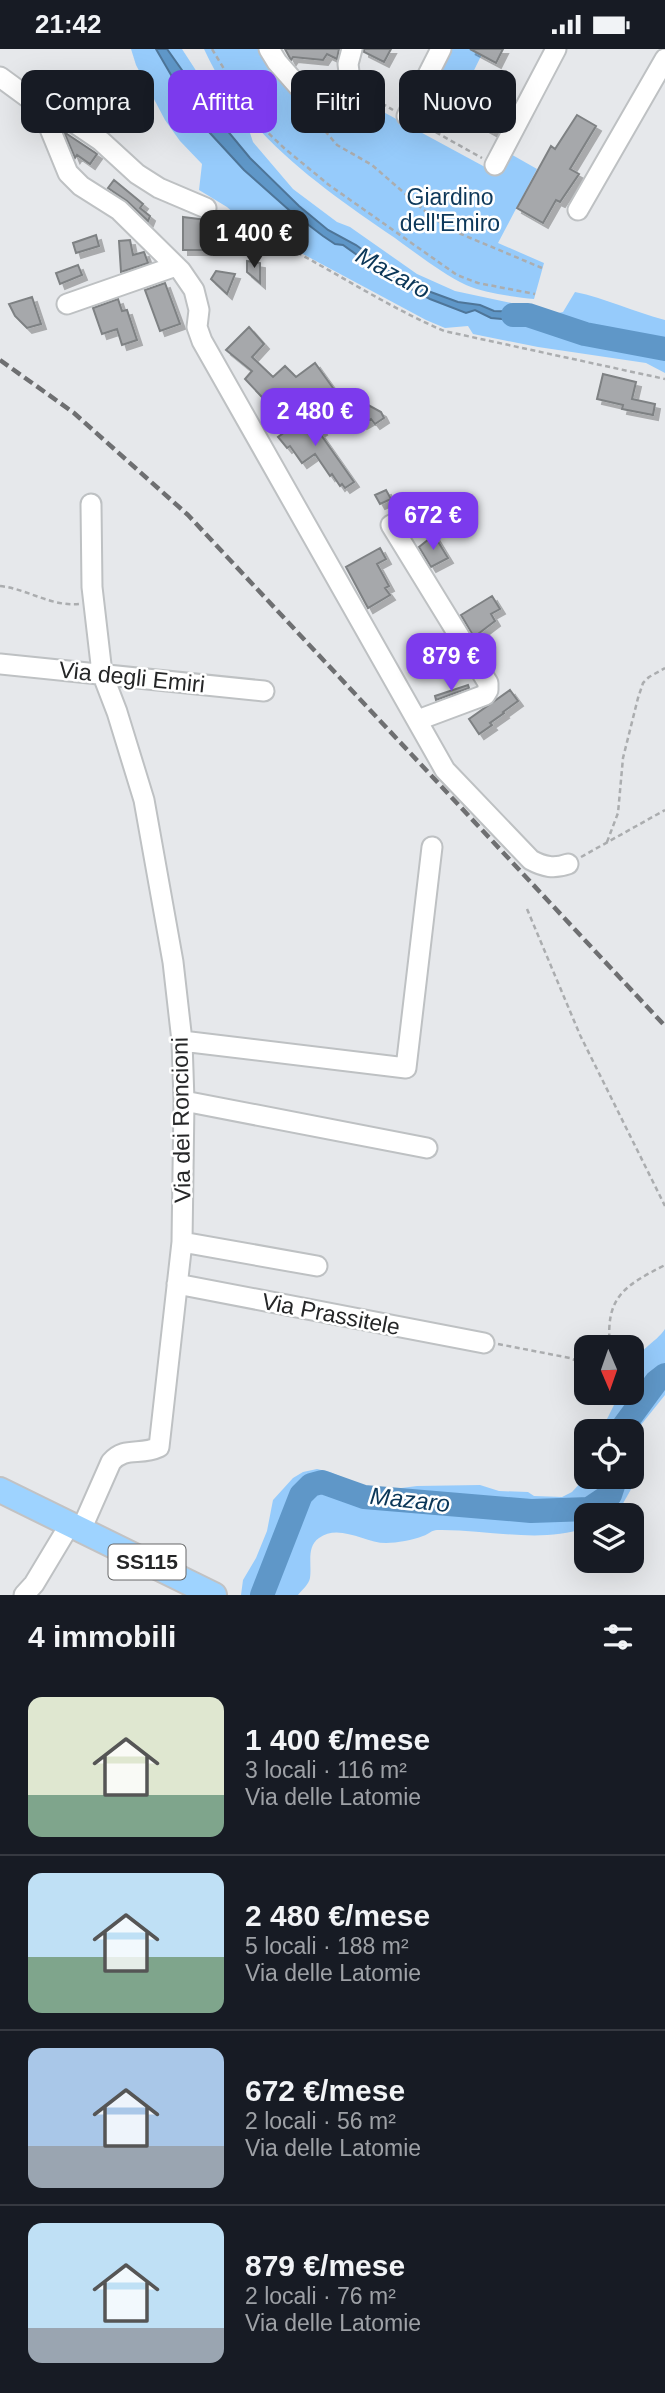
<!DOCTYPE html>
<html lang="it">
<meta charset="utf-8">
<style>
:root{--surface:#171b24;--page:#20242c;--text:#f1f3f6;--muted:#9ea1a6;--line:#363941;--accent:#7c3aed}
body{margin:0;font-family:Helvetica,sans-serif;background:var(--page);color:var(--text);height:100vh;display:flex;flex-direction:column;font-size:26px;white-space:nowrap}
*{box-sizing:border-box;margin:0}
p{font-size:23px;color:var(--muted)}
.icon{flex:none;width:38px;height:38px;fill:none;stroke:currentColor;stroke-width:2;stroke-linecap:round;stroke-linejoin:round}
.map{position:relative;height:1546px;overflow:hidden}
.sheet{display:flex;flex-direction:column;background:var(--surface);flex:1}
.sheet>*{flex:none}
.guide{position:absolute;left:21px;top:21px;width:623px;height:63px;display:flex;gap:14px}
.needle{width:46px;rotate:178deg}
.buttons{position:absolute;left:574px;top:1286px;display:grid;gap:14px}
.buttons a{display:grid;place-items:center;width:70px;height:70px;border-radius:14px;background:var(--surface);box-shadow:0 7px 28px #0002;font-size:35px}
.price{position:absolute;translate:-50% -60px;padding:0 16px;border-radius:14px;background:var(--accent);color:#fff;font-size:23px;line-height:46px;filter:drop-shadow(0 2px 4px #0008)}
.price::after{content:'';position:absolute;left:50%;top:42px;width:21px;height:16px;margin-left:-10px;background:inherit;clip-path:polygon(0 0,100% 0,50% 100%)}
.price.current{background:#222;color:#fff}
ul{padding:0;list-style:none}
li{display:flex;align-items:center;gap:21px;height:175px;padding:0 28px}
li+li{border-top:2px solid var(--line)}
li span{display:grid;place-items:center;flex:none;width:196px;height:140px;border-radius:14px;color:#555}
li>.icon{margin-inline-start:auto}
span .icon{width:84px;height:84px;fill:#fffc;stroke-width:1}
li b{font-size:30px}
h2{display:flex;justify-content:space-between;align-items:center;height:84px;padding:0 28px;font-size:30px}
.chip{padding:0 24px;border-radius:14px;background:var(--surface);box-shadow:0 7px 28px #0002;font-size:24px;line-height:63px}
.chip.current{background:var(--accent);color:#fff}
.status{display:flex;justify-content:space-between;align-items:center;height:49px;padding:0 35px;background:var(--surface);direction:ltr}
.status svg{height:19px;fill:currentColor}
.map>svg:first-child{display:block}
</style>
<div class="status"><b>21:42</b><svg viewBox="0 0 49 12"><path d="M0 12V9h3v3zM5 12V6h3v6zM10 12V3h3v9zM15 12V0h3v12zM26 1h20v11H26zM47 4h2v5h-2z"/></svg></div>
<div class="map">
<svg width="665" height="1546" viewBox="0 0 665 1546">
<defs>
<filter id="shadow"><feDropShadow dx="5" dy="5" stdDeviation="0" flood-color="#0004"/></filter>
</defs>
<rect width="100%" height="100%" fill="#e6e8eb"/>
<path fill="#96cbfb" d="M131,0H156L185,50L210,83L244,121L289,161L323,187L335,195L343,196L388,228L430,250L466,264L475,261L499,269L524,268L532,273L520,263L494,262L480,256L458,253L428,242L400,228L356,196L328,181L299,157L250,109L211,62L167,0H182L208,40L250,84L253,93L293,140L337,173L350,178L417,225L455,242L540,260L549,266L563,263L575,243C605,249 634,263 665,271V324L646,314L538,298L473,285L468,277L445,279L426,271L245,174L227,158L199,141L202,115L180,92L165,71L136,16Z
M204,0H260C283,27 304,58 337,73L352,46L496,124L507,103L537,120L498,194L544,214L534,250C515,248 483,244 466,236C437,222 413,201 386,183C316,135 240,80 204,0Z
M446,0H478L483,3L451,68L420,51Z
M665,1280V1346L632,1387L638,1415L634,1435L617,1465L586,1466V1479C537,1495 488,1480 437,1481C432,1481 429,1485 423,1487C413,1491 397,1494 386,1494C365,1494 339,1474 319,1489C306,1498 312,1515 310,1529C309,1535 302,1541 298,1546H241L243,1531L256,1509L267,1482L273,1451L293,1429L303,1423L317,1420L330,1423L370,1440L386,1441L417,1437L480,1436L499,1442L528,1443L534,1447L562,1448L572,1443L583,1431L586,1421V1428H632V1382H601L620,1344H632C632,1336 630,1328 632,1320C635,1302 656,1294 665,1280Z"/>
<path fill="#5f97c8" stroke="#4e7598" stroke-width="2" d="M156,0H167L211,62L250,109L299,157L328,181L356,196L400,228L428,242L458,253L480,256L494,262L529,263L543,272L532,273L524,268L513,271L491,269L475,261L466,264L430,250L388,228L343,196L335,195L323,187L289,161L244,121L209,83L185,50Z"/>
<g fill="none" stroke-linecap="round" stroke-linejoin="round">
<path stroke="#5f97c8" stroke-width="24" d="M513,266H528L585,285L665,300
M620,1382L656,1333L665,1326
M262,1546L301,1446L311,1436L322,1433L364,1448L531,1462L589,1460L610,1446L616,1428"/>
</g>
<path fill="#a6a8ab" stroke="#7e8183" stroke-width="2" filter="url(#shadow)" d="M285,0H339L337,10L327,5L323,11L293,8L291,11Z
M364,0H391L384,13L364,3Z
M470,0H503L496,14Z
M473,51L502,68L493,83L464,67Z
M577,66L596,77L570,120L579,125L560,153L556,151L543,174L517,159L551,97L555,100Z
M64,83L97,105L90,115L77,106L75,109Z
M114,131L143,155L140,159L150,167L148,172L127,152L108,139Z
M183,168L207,171L206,201H183Z
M96,186L99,197L76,204L73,194Z
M130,191L133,206L144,203L148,214L121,223L119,192Z
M247,212L260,214V234L247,223Z
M78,216L82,226L60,235L56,224Z
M216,222L235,225L227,245L211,230Z
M165,234L180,275L160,282L145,241Z
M32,248L41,275L27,279L15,267L9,255Z
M118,250L122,262L127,261L137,291L122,296L117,280L102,285L93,259Z
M249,278L264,295L252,308L273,328L285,317L296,328L315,314L333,339L316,354L304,342L278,365L245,330L252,322L226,301Z
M603,325L636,333L632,350L655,355L653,366L622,360L623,356L597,350Z
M359,351L381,363L384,369L375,375L371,370L362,375L357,366L365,361Z
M310,365L322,381L319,383L354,433L345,439L342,435L340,437L332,425L330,427L315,405L302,414L290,397L287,399L278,388Z
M386,441L391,450L380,455L375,446Z
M434,486L448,509L431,518L419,498Z
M380,499L386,510L377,515L389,537L385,539L390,546L368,559L346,518Z
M492,547L500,560L491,565L495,572L474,588L461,566Z
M468,636L469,639L436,651L435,647Z
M510,641L518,652L503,663L504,664L490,674L492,676L479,685L469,670Z"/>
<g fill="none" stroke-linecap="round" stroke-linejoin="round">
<g stroke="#bec1c3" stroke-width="23">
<path id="minor" d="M269,0L277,13L313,54
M0,28L41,58L68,124L81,137L119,161L181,222L194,241L199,261L197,278L202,292L445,721L531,811C544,818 554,820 568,815
M350,31L348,15L352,0
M41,58L76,75L101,92L137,125L159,139L206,159
M407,67L441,0
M495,116L556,0
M578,161L665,10
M67,255L176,217
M391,476L488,634V641L485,646L418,671
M0,615L264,642
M182,992L406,1019L432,798
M184,1052L427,1099
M182,1193L317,1217
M177,1235L484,1294
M81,1481L111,1413C125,1397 140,1407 159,1398L182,1193L184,1052L182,992L173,913L144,751L117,663L102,624L92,538L91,455
M24,1546L34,1535L70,1475"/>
</g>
<g stroke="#c2c2c3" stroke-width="28">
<path id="major" d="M0,1441L214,1546"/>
</g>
<path stroke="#abadaf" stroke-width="2.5" stroke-dasharray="5 3.5" stroke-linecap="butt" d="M212,0L246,56L264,80L284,99L329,136L457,226L478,234L535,245
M360,41L393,61
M314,69L337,96L372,116L425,162L449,180L542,219
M421,75L482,109
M223,162C247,179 272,190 298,204C346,230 393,260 444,282L665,330
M0,537C28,540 51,558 80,555
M607,793L618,764L623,709L638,649L643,634L649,628L665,619
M581,808L665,761
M527,860L580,986L665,1157
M498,1295L570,1309L586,1316
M610,1298C605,1248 624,1237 665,1216"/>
<use href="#minor" stroke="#fff" stroke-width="19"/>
<use href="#major" stroke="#9ed3ff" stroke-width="24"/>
<path stroke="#6e6f71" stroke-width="4.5" stroke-dasharray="10 5" stroke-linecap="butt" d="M0,311L74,364L188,466L665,977"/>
</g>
<g text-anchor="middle" stroke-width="5" stroke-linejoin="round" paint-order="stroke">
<rect fill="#fff" stroke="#666768" stroke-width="2" x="108.5" y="1495.5" width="77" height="35" rx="5"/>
<g font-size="21" font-weight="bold" fill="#252627">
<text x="147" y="1520">SS115</text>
</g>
<g font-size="23" fill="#0d385a" stroke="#fff">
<text x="450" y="156">Giardino<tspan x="450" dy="26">dell'Emiro</tspan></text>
</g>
<g font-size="23" fill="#252627" stroke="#fff">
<text transform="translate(132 628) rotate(6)" y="8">Via degli Emiri</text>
<text transform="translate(181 1071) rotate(-91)" y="8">Via dei Roncioni</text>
<text transform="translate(331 1265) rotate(11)" y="8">Via Prassitele</text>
</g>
<g font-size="24" font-style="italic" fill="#0a3657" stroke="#fff">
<text transform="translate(393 224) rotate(29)" y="8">Mazaro</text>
<text transform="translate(410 1451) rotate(6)" y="8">Mazaro</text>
</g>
</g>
</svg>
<div class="buttons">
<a><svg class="needle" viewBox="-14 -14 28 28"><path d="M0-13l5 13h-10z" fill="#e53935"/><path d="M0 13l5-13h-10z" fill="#9ea1a6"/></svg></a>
<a><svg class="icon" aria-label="locate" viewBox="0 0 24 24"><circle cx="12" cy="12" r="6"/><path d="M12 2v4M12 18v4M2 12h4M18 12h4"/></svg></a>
<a><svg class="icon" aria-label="layers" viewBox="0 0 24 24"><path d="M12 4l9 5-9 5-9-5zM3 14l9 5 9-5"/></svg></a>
</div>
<b class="price current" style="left:254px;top:221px">1 400 €</b>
<b class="price" style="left:315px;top:399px">2 480 €</b>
<b class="price" style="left:433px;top:503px">672 €</b>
<b class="price" style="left:451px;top:644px">879 €</b>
<div class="guide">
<a class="chip">Compra</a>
<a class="chip current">Affitta</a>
<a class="chip">Filtri</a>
<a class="chip">Nuovo</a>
</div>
</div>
<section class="sheet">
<h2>4 immobili<svg class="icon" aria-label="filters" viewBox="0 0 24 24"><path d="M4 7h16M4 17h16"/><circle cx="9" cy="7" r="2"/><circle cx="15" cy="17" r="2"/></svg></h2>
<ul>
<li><span style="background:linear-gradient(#dfe7d0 70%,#7fa58c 0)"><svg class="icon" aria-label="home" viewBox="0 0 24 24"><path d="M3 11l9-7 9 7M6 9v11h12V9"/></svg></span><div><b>1 400 €/mese</b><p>3 locali · 116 m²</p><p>Via delle Latomie</p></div></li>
<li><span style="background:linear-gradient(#bfe0f5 60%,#7fa58c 0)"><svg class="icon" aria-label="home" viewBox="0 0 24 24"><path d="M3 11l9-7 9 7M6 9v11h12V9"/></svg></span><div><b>2 480 €/mese</b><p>5 locali · 188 m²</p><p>Via delle Latomie</p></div></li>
<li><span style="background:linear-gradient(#a9c7e8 70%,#9aa5b1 0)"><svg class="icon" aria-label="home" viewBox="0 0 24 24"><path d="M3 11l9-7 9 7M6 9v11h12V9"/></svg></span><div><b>672 €/mese</b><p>2 locali · 56 m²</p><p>Via delle Latomie</p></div></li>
<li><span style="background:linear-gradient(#bfe0f5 75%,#9aa5b1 0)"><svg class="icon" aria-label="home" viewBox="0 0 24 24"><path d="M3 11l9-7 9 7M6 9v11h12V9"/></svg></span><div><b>879 €/mese</b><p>2 locali · 76 m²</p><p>Via delle Latomie</p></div></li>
</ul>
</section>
